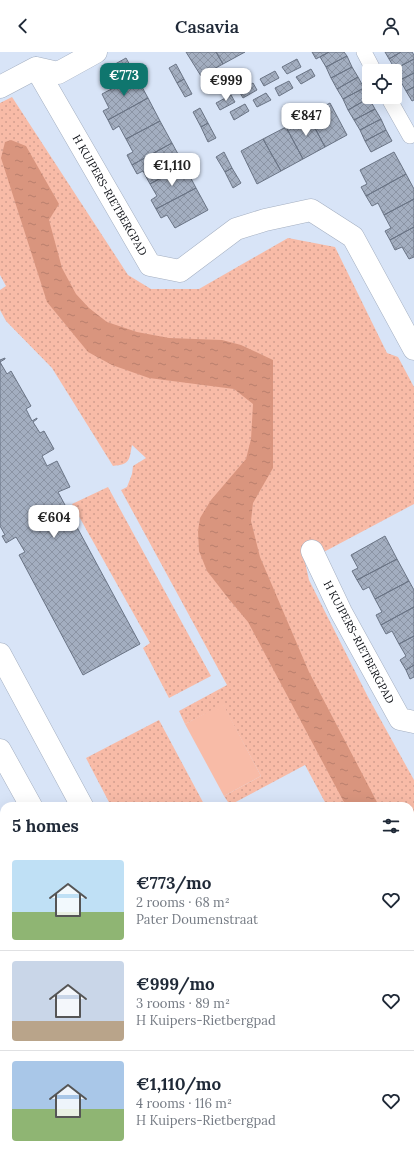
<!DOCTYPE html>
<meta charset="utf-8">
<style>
:root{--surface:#fff;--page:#f2f2f3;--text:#1f2937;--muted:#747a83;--line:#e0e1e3;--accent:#0f766e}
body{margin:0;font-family:Lora,serif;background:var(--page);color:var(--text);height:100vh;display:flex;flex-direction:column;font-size:15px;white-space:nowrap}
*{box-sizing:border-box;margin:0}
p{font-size:13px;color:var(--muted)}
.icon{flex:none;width:22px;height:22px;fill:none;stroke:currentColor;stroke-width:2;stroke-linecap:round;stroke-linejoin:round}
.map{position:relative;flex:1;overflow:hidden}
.sheet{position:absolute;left:0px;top:750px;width:414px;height:356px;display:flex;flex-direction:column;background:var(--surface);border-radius:12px 12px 0 0;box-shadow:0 4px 16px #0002}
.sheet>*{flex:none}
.tools{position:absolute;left:362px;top:12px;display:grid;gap:8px}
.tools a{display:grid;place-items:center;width:40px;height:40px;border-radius:4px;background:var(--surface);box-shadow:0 4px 16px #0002;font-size:20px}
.price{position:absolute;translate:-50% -34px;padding:0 9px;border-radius:8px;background:#fff;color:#222;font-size:13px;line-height:26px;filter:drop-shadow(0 1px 2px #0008)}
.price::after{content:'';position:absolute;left:50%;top:24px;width:12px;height:9px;margin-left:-6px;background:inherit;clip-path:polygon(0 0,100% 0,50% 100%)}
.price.on{background:var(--accent);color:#fff}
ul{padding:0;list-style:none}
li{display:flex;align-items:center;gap:12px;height:100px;padding:0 12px}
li+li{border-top:1px solid var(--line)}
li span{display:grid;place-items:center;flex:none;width:112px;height:80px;border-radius:4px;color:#555}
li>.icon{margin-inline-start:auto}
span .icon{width:48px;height:48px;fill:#fffc;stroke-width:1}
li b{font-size:17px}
h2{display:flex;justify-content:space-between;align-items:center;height:48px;padding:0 12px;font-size:17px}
header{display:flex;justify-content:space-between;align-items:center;height:52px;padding:0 12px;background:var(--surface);font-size:18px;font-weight:600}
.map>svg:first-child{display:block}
</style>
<header><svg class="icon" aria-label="back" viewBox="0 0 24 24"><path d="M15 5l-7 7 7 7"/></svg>Casavia<svg class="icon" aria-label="person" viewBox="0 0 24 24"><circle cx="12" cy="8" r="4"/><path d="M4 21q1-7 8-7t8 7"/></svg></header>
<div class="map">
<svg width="414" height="1106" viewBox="0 0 414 1106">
<defs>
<pattern id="grass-dots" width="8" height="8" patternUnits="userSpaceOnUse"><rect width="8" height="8" fill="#f8bba7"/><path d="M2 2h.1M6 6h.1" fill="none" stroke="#d39f8f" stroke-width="1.8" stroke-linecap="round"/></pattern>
<pattern id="forest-firs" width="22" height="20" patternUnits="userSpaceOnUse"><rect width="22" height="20" fill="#f8bba7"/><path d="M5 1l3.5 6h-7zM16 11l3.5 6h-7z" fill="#d39f8f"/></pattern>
<pattern id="water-ripples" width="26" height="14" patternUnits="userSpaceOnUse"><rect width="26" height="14" fill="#d9957e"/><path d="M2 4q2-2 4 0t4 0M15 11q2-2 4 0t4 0" fill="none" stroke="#b97f6c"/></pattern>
<pattern id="building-cross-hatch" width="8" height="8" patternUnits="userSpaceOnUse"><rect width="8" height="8" fill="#a3aec0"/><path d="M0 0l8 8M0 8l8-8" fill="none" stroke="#8b94a4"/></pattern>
</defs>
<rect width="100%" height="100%" fill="#d8e4f7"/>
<path fill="url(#grass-dots)" d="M12,45L128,223L151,237H199L288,186L335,195L387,301L398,305L414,335V452L305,510L309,528L368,645L414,728V916L410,909V754H327L305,713L230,753L224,744L261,724L223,653L185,672L179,659L227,633L121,438L127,435L132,422L133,414L146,406L132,393C129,409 130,412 113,414L52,316L6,269L0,258V238L6,234L0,223V51Z
M108,435L211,624L169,646L143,596L150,591L72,452Z
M159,668L205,754H111L86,706Z"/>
<path fill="url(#forest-firs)" d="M2,1062L4,1066V1102H37L39,1106H0V1063Z"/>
<path fill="#f8bba7" d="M223,652L261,724L224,744L185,672Z"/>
<path fill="url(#water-ripples)" d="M11,88L26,94L59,152L49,168L62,216L76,242L89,256L107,270L137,280L169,286L222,288L241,293L273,308V416L253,451L251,469L260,505L309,620L379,754H346L248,570L228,546L207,519L199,499L198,479L200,466L211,448L246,407L251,387L253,352L234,337L149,326L112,313L88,300L47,250L1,106L5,90Z
M410,814L414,822V880L410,873Z
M0,980L4,987V1041L0,1033Z
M37,1102H95L98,1106H39Z"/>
<path fill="url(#building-cross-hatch)" stroke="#6a7485" d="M186,0H216L223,12L201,24Z
M216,0H245L223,12Z
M312,0H329L316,7Z
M329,0H344L347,4L326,15L320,5Z
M385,0H401L389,7Z
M401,0H412L414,3V7L395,17L389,7Z
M347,4L352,15L331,26L326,15Z
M126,6L136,24L118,34L108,16Z
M297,7L301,15L287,22L282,15Z
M414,7V21L400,28L395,17Z
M176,12L184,27L177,31L169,16Z
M352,15L358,25L337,37L331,26Z
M311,17L315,24L301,32L296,25Z
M275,19L279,26L264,34L260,27Z
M414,21V35L406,39L400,28Z
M136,24L148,46L108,68L103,59L109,56L102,42Z
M358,25L364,36L343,47L337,37Z
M184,27L192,42L185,45L177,31Z
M289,29L293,36L279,44L275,36Z
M253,31L257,38L243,46L239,39Z
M414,35V48L412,49L406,39Z
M364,36L369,46L348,58L343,47Z
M266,41L271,48L257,55L253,48Z
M231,43L235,50L220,58L216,51Z
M148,46L160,69L126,87L119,74L113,78L108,68Z
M369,46L375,57L354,68L348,58Z
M330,51L347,83L325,95L308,63Z
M245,52L249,59L234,68L230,60Z
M200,56L208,71L201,75L193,60Z
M375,57L381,67L360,78L354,68Z
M308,63L325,95L303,107L286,75Z
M381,67L386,78L365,89L360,78Z
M160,69L172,91L132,113L127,103L133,100L126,87Z
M208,71L216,86L208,90L201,75Z
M286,75L303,107L281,119L263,87Z
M386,78L392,89L371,100L365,89Z
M263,87L281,119L257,132L241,99Z
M172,91L184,113L150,132L143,119L137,122L132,113Z
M224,100L232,116L225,120L216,105Z
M394,100L406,122L366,144L361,135L367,132L360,118Z
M184,113L196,136L156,157L151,148L157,144L150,132Z
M232,116L241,131L233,136L225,120Z
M406,122L414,137V147L384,163L378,151L372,154L366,144Z
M196,136L208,158L175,176L167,163L161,166L156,157Z
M414,147V175L390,188L385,179L391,176L384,163Z
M414,175V205L409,207L402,195L395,198L390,188Z
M5,306V307L0,310L7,322L11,319L31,354L26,357L32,369L37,366V367L33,370L40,381L44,379L54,397L42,404L47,414L57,409L70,435L58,440L140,592L83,623L19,503L25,500L16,485L6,491L2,484L5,483L0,474V308Z
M385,484L397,507L357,528L352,519L358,516L351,503Z
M397,507L409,529L375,547L369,535L363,538L357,528Z
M409,529L414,538V555L381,573L376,563L382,560L375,547Z
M414,555V584L399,592L392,579L386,582L381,573Z
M414,584V613L406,618L400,608L406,604L399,592Z
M414,613V625L410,627L406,618Z
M308,1102H397L399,1106H310Z"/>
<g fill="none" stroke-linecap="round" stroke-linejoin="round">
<g stroke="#a4afc1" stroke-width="16">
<path id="lane" d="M364,0L374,19
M388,45L410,84"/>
</g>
<g stroke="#a4afc1" stroke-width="23">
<path id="street" d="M36,16L150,213L180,219L236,177L265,168L311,158L353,185L414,297
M0,35L36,16L58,21L96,0
M312,499L341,560L400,667L414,670
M0,602L82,754
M0,848L4,846
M271,1102L273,1106"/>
</g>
<g stroke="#a4afc1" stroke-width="23">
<path id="secondary" d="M0,698L31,754
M218,1102L220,1106"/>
</g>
<use href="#lane" stroke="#fff" stroke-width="15"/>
<use href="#street" stroke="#fff" stroke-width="22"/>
<use href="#secondary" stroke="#fff" stroke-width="22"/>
</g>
<g text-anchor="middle" stroke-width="4" stroke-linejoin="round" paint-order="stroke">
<g font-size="11" fill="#080b11" stroke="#fff">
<text transform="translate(110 143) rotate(60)" y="4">H KUIPERS-RIETBERGPAD</text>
<text transform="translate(359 590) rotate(62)" y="4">H KUIPERS-RIETBERGPAD</text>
</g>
</g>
</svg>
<div class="tools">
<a><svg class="icon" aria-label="locate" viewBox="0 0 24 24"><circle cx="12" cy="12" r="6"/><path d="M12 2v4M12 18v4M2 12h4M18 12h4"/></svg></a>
</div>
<b class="price on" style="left:124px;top:45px">€773</b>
<b class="price" style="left:226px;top:50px">€999</b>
<b class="price" style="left:306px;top:85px">€847</b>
<b class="price" style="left:172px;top:135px">€1,110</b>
<b class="price" style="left:54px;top:487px">€604</b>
<section class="sheet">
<h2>5 homes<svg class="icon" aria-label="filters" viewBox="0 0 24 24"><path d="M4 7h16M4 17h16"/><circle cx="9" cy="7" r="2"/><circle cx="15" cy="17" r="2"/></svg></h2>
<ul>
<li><span style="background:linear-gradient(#bfe0f5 65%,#8fb573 0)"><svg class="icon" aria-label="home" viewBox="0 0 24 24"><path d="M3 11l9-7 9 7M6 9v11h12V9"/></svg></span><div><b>€773/mo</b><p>2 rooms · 68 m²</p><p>Pater Doumenstraat</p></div><svg class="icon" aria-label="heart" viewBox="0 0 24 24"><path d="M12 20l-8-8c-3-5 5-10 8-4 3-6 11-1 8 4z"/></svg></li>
<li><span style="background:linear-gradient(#c9d6e8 75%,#b9a48a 0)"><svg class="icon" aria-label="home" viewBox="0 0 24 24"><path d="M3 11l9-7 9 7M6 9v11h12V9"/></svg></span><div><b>€999/mo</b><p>3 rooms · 89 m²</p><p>H Kuipers-Rietbergpad</p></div><svg class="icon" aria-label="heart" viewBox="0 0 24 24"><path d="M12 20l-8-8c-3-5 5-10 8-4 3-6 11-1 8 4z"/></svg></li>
<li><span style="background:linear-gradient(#a9c7e8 60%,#8fb573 0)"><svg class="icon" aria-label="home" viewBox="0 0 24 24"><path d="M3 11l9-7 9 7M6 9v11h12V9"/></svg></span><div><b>€1,110/mo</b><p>4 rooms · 116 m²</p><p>H Kuipers-Rietbergpad</p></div><svg class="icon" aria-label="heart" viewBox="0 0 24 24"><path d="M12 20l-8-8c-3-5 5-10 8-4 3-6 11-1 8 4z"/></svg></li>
</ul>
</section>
</div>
